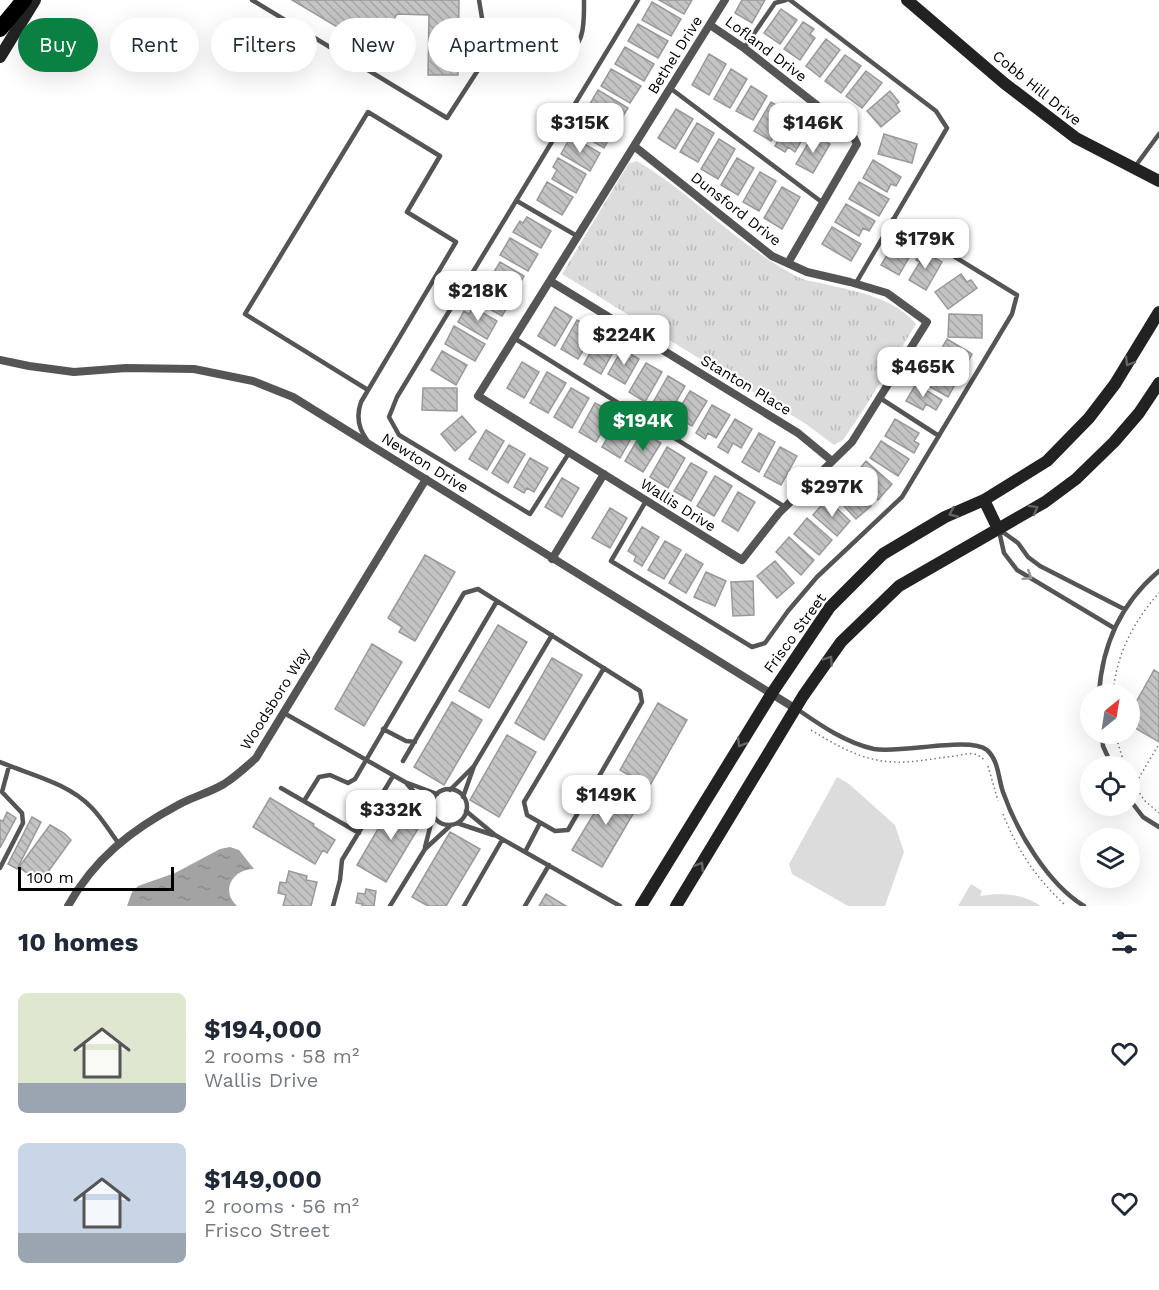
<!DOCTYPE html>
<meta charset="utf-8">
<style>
:root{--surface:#fff;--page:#f2f2f3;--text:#1f2937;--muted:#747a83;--accent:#0b8043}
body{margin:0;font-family:"Work Sans",sans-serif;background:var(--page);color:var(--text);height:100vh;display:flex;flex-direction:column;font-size:22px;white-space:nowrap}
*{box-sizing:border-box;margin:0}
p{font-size:20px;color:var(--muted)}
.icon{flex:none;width:33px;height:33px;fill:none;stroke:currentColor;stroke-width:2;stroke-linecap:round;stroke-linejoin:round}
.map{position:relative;height:906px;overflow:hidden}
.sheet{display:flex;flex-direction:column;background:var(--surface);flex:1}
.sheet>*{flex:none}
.banner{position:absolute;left:18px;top:18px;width:600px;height:54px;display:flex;gap:12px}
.needle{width:39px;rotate:30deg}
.controls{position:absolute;left:1080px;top:684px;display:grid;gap:12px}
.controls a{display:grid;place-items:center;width:60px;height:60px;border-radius:50%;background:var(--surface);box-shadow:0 6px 24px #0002;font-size:30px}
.scale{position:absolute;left:18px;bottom:15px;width:156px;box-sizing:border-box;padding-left:6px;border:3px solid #000;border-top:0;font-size:16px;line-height:21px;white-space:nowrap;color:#000;-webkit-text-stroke:4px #fff;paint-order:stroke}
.price{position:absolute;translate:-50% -51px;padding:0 14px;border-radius:12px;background:#fff;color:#222;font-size:20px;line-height:39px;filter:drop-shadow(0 2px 3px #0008)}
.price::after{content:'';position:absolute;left:50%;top:36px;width:18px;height:14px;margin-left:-9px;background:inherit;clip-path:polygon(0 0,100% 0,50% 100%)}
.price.selected{background:var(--accent);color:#fff}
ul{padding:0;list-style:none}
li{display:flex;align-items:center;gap:18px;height:150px;padding:0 18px}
li span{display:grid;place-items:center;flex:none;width:168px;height:120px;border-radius:9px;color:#555}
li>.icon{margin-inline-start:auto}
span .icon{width:72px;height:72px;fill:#fffc;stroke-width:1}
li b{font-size:26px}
h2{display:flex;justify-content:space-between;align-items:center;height:72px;padding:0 18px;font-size:26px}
.pill{padding:0 21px;border-radius:27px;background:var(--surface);box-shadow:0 6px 24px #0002;font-size:21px;line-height:54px}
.pill.selected{background:var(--accent);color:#fff}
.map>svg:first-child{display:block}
</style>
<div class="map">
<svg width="1159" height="906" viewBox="0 0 1159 906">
<defs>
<pattern id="park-tufts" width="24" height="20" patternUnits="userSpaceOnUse" patternTransform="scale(1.5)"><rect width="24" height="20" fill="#dcdcdc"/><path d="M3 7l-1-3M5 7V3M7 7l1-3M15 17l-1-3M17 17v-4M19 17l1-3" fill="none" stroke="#bbb"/></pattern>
<pattern id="water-ripples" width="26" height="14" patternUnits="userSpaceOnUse" patternTransform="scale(1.5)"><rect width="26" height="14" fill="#a3a3a3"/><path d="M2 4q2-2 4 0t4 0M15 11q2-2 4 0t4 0" fill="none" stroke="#8b8b8b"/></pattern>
<pattern id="building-back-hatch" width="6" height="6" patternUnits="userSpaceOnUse" patternTransform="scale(1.5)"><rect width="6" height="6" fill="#c4c4c4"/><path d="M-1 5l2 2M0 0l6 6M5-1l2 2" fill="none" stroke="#a7a7a7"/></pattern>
</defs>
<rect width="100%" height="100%" fill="#fff"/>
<path fill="#dcdcdc" d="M837,777L849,784L895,825L904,852L885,906H848L792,874L789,864Z
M971,884L982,891L980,896C1002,892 1023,894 1041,906H958Z"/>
<path fill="url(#park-tufts)" d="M637,161C694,195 739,247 798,277C806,281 816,282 825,284C857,292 893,297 916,324L862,412L843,440L834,445L806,424L562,274L629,163Z"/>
<path fill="url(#water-ripples)" d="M230,847L239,850L254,869C233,869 220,890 237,906H127L132,892L138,886L175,873L220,849Z"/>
<path fill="url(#building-back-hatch)" stroke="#999" stroke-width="1.5" d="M292,0H459L458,75H428L429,15L397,14L389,27V39L381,53Z
M659,0H692L684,14Z
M742,0H765L752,23L735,13Z
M652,2L681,19L671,36L642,20Z
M781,9L797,20L780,44L764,33Z
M803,22L814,29L810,34L815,38L800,60L784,49Z
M638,24L668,41L658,58L628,41Z
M826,39L840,50L820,77L806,66Z
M625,47L654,64L644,81L615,64Z
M709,54L726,64L709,95L692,85Z
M845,55L861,66L841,93L825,81Z
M611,69L641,86L630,103L601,86Z
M731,69L747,79L730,108L714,99Z
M866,71L882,83L862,108L846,96Z
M751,86L767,96L753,120L736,111Z
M598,90L628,108L617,126L587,109Z
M890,91L899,102L896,105L900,111L881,127L867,111Z
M771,102L788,112L771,141L754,131Z
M676,109L693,119L675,149L658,138Z
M585,114L614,130L604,148L575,131Z
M792,118L809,128L795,152L788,147L785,152L775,146Z
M697,123L714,133L698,162L680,152Z
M884,134L917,144L912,163L878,154Z
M813,135L830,144L813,173L796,164Z
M571,136L600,153L590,171L561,154Z
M719,139L735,149L718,179L701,169Z
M558,158L586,174L576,193L552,179L557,170L553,167Z
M737,158L754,168L738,195L721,185Z
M873,160L901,177L896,186L891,184L887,192L863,178Z
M760,172L776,181L759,211L743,202Z
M547,182L573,197L562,215L537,200Z
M859,182L889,199L879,216L849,199Z
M782,187L800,197L782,229L764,218Z
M846,204L875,221L869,231L863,228L859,236L835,222Z
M527,217L551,231L541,248L513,232L520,221L523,223Z
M832,227L861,244L851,261L822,244Z
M898,237L915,247L899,275L881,265Z
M510,238L538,254L528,271L500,255Z
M922,250L942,262L926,290L909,280L920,262L916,260Z
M500,262L524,276L514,294L489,280Z
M961,274L967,282L971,280L977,288L948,309L935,292Z
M482,282L512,299L502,316L472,299Z
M473,307L497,321L487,339L458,322L464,311L469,314Z
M555,307L572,317L555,346L538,336Z
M949,314L982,315V338L948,337Z
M577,320L595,330L578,359L561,349Z
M454,326L485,344L475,361L445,344Z
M600,335L617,345L601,374L584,364Z
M947,339L972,354L961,375L935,360Z
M622,349L639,359L625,384L608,374Z
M442,351L467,365L456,385L431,370Z
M522,362L539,372L524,398L507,388Z
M929,362L958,379L948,397L918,380Z
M646,363L662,372L645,402L629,392Z
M547,372L566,383L548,413L530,403Z
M668,376L685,386L668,416L651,406Z
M916,384L942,400L936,410L926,404L923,410L906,401Z
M423,388H457V411L422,410Z
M571,388L589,398L572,428L554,417Z
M690,391L707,401L692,426L675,416Z
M595,403L607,409L604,414L610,418L596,442L579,432Z
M712,405L730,415L716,438L708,433L705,439L696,433Z
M462,416L476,432L455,451L441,434Z
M619,418L637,428L620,458L602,447Z
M735,419L752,429L741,448L733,443L728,453L718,447Z
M895,419L919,433L914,441L919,444L914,453L885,436Z
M486,430L504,441L487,470L469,459Z
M642,432L661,443L643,472L625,461Z
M759,433L775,442L759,472L742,462Z
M881,441L909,459L898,476L870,458Z
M509,445L525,454L508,483L492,473Z
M667,447L685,458L668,488L650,477Z
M780,447L797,456L781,485L764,476Z
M530,458L548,468L534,492L527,488L524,493L514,487Z
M866,461L892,484L878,500L852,478Z
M691,463L707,472L691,501L674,491Z
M715,476L732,486L714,516L697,506Z
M562,478L579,488L562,517L545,507Z
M848,481L871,506L856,519L833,494Z
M738,492L755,502L738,531L722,521Z
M827,499L850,521L837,536L813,515Z
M610,508L627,518L610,548L592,538Z
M807,518L832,540L819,555L794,534Z
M642,527L659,537L642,566L634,561L636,556L628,551Z
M789,537L814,560L801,575L776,552Z
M665,541L681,550L664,579L648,570Z
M686,554L703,564L686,593L669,583Z
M425,555L455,572L415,641L399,632L402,627L388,618Z
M775,561L794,583L777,598L757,576Z
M706,572L726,581L715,606L694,597Z
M753,581L754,615L733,616L731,582Z
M498,625L527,642L489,708L459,691Z
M372,644L402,662L364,726L335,709Z
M552,658L582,675L544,740L515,723Z
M1154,670L1159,673V742L1130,725V713Z
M452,702L482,720L444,785L414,767Z
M658,703L687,720L649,787L620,770Z
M507,735L536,752L499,817L470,800Z
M611,785L640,802L602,867L572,850Z
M270,798L314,824L313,826L335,840L327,853L323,850L315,864L253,827Z
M395,800L425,817L386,882L357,865Z
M7,812L16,818L0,848V820L3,821Z
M32,817L41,822L17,869L8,864Z
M50,825L64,833L71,840L40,883L19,867Z
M450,832L480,849L446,906H428L412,897Z
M289,871L307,876L306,880L317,882L311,906H283L286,895L278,893L280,882L286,883Z
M366,889L376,891L374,906H362V904L356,903L358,893L365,894Z
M546,894L566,906H539Z"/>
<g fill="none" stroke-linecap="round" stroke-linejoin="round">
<path stroke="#777" stroke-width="1.5" stroke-dasharray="1.5 3" stroke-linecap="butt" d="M1113,694C1116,655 1133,622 1159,593
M811,730C837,746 863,761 894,762C914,763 935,758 955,756C961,755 968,753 974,754C979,755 982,758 986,761
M1115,734L1125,766
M988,766L998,801
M1130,778L1144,800L1159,813
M1134,786L1159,744
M1003,814C1018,852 1037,879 1066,906"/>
<path stroke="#555" stroke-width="4.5" d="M252,0L447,118L491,50
M479,0L483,24L482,41L491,50L560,57C586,47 584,24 584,0
M790,0L936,111L947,128L856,283
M744,48L775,3L786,0
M670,88L823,203
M1134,168L1159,134
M517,201L577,236
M514,338L785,507
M880,398L939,436
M367,440C358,428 356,416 361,402L456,242L407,212L440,156L368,112L245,314L368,390
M569,453L530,514L399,435L389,417L397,397L638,0
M646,501L611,561L752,647L765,643L788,611L817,577L902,497L1012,314L1017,295L893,219
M1000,530L1018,543L1028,557L1040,566L1124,609
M999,531L1004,553L1017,570L1114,628
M1099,694C1102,646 1121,603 1159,571
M797,709C820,725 846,743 874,749C901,754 969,736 987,750C999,761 998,778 1003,792C1017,832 1048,884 1084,906
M284,713L405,782L437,794
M383,729L406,741L415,742
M1102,734L1103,746L1112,766
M403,761L497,601
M0,762C31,775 68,783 91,807C102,818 110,832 119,844
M407,784L431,811
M281,788L359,833
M431 807a18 18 0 1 1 36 0a18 18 0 1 1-36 0Z
M450,790L474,766L552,635
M463,797L474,766
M1130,800L1143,817L1159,827
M304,801L319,777L330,775L348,783L355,779L464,593L478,589L640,691L642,702L568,830L555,831L527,815L524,802L604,668
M466,811L495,835L620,906
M457,823L493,835
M425,847L433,816
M525,852L540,823
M0,868L23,823L22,813L2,792L9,766
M333,906L340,880L342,860L393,776
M390,906L425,849L451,825
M464,906L502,840
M525,906L549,865"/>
<path stroke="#555" stroke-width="8" d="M710,25L744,48L851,132L857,144L788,263
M634,146L772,256L807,272L850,282L887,293L927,322L852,442L779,513L742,560L478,396L725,0
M550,281L798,433L832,461
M0,360L29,366L74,372L126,368L194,369L253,381L293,397L796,709
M552,559L604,474
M68,906C94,859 131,830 178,805C192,797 209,793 224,784C235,777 246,767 256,758L426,479"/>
<path stroke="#222" stroke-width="12" d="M907,0L1004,83L1076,138L1159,181
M0,57L35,0
M984,500L998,529
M641,906L772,693L830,607L883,554L945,517L984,500L1047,461L1089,418L1115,384L1159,312
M676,906L803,696L841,642L899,586L1045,502L1076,479L1114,442L1139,413L1159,383"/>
<path stroke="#000" stroke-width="16" d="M0,29L24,0"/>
</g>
<defs><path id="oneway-chevron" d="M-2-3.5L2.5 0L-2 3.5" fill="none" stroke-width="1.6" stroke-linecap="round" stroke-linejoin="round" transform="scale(1.5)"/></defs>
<g stroke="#646464">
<use href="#oneway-chevron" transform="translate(1129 362) rotate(122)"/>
<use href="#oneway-chevron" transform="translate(1034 509) rotate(-29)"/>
<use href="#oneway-chevron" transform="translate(953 513) rotate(156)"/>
<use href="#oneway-chevron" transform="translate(829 660) rotate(-55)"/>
<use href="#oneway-chevron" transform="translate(741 743) rotate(121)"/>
<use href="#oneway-chevron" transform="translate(700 866) rotate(-58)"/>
</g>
<use stroke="#999" href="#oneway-chevron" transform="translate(1028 576) rotate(32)"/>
<g text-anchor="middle" stroke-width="4.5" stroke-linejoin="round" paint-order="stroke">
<g font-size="15" fill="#000" stroke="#fff">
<text transform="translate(766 49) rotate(37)" y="5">Lofland Drive</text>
<text transform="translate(675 55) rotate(-58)" y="5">Bethel Drive</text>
<text transform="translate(1037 88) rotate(39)" y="5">Cobb Hill Drive</text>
<text transform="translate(736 209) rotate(38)" y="5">Dunsford Drive</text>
<text transform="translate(746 385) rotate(31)" y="5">Stanton Place</text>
<text transform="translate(425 463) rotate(32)" y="5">Newton Drive</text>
<text transform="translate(678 505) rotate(32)" y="5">Wallis Drive</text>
<text transform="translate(795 633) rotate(-54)" y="5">Frisco Street</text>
<text transform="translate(275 699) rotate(-58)" y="5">Woodsboro Way</text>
</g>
</g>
</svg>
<div class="controls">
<a><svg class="needle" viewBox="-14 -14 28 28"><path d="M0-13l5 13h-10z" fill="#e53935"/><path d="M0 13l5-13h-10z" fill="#747a83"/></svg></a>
<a><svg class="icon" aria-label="locate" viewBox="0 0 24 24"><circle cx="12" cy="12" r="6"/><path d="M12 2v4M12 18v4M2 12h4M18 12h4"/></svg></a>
<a><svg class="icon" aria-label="layers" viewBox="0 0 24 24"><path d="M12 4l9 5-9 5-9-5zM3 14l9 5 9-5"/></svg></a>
</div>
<div class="scale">100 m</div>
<b class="price" style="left:580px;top:154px">$315K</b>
<b class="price" style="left:813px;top:154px">$146K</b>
<b class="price" style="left:925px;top:270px">$179K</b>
<b class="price" style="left:478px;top:322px">$218K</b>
<b class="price" style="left:624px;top:366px">$224K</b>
<b class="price" style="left:923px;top:398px">$465K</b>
<b class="price selected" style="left:643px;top:452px">$194K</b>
<b class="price" style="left:832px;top:518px">$297K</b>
<b class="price" style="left:606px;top:826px">$149K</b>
<b class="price" style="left:391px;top:841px">$332K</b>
<div class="banner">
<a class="pill selected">Buy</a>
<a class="pill">Rent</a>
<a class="pill">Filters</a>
<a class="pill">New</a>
<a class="pill">Apartment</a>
</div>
</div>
<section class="sheet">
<h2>10 homes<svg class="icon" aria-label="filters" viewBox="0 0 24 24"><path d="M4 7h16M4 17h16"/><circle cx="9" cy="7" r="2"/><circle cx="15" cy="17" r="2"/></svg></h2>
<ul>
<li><span style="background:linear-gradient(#dfe7d0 75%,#9aa5b1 0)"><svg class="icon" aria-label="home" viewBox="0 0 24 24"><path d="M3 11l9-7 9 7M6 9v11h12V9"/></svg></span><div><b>$194,000</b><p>2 rooms · 58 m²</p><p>Wallis Drive</p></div><svg class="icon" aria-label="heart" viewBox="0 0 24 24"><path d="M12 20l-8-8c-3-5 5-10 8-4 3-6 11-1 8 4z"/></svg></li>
<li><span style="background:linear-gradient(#c9d6e8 75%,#9aa5b1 0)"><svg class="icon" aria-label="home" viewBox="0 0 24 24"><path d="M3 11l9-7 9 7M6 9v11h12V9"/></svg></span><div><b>$149,000</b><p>2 rooms · 56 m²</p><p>Frisco Street</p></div><svg class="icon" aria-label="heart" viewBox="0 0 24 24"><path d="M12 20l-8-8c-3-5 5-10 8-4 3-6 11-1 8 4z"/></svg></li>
</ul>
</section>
